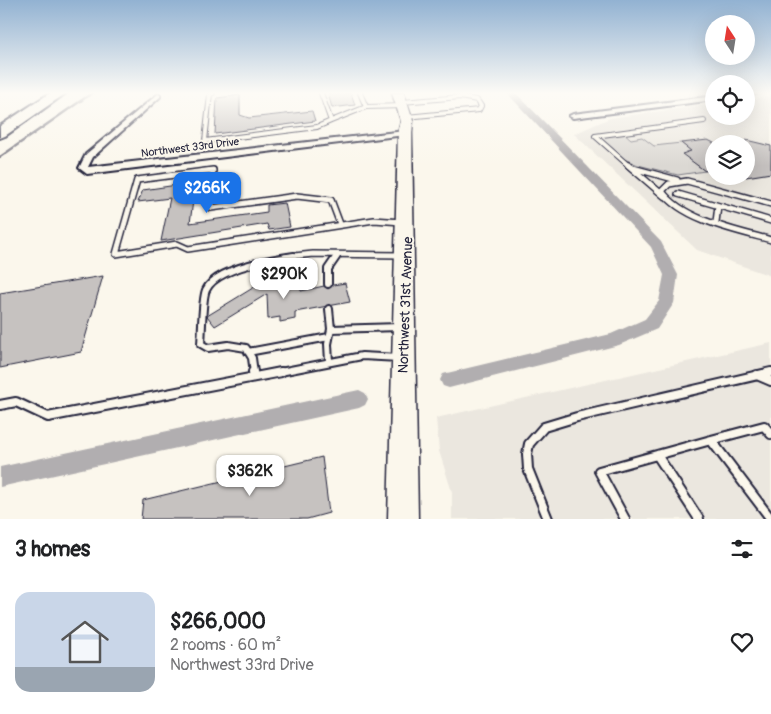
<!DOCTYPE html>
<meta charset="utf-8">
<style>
:root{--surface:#fff;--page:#f2f2f2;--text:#202124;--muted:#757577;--accent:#1a73e8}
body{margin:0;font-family:Pangolin,sans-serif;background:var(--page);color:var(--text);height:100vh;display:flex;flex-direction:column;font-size:19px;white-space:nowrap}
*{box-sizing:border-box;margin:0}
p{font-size:16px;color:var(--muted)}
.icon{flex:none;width:28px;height:28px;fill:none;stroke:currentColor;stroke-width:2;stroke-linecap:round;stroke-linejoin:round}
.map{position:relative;height:519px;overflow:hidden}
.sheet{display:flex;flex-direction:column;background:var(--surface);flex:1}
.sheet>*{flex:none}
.needle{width:32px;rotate:348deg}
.fabs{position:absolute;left:705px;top:15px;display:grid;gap:10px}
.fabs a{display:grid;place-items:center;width:50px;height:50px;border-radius:50%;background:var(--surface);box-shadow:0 5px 20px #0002;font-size:25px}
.price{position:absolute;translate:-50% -42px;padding:0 11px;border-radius:10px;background:#fff;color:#222;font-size:16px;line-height:32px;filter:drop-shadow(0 1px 2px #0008)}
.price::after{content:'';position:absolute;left:50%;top:30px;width:15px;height:11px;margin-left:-8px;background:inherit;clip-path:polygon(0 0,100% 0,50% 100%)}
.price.current{background:var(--accent);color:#fff}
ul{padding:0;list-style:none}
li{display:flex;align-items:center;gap:15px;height:125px;padding:0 15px}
li span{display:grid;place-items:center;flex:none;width:140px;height:100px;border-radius:15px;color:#555}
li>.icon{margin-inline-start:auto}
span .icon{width:60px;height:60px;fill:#fffc;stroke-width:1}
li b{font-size:21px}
h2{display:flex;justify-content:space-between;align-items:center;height:60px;padding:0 15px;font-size:21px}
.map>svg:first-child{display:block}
</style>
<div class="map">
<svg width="771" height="519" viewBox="0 0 771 519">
<rect width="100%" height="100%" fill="#fbf7ec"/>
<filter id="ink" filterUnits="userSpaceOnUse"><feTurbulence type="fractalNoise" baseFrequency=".02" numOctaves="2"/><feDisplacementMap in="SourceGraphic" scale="10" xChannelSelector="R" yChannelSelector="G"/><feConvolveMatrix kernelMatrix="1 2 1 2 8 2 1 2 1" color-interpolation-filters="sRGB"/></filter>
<g filter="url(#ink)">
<path fill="#ebe7df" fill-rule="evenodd" d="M771,97V276L697,250L574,134L610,118L714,104V116H746V100ZM714,144H746V176H714Z
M771,343V519H452V492L439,451L436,418Z"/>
<path fill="#dbd8d3" stroke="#7e7d87" d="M623,132L631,139L642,137L654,146L681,143L691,151L686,152L705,171L678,175L638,165L622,158L595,136Z"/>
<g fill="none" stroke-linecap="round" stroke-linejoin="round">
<path stroke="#787681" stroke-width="2.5" d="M0,157L92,93"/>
<path fill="#b1aeb0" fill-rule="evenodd" d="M507,93H516L661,242L678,275L674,303L657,329L619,345L449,388L443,386L440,380L443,374L611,334L645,319L659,301L664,275L651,247Z
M359,390L365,393L368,399L365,405L359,408L0,487V467Z"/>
</g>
<path fill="#c6c2c0" stroke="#22223b" d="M328,93H351L355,105L332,108Z
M240,95V115L249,118L312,111L315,121L215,134L217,98Z
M708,140L714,143V169L705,171L682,154L691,151L681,143Z
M746,140L771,146V173L746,177Z
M204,181L203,192L194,193L190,223L267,212V205L285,203L290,227L269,230L267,224L161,241L170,198L138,202L143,190Z
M103,276L81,352L0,368V293Z
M299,277L301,291L324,286L328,289L333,285L345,283L350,302L295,312V319L280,322V317L268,319L267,294L215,326L207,316L261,283Z
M322,457L329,513L307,519H141L143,500Z"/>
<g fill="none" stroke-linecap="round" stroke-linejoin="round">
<g stroke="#22223b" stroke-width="6">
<path id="service-far3" d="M213,93L210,94L205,141L317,127L331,121L321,93
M360,93L366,107L403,106
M402,102L460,97L477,100L481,106L479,110L406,117
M331,121L366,107
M629,166L595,136L704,121"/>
</g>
<g stroke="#22223b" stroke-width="8">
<path id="service-far2" d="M628,165L664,196
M633,168L677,180
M678,194L771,221
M771,204L687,181L669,184L662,191C682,220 738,231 771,240
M716,222L718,206
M340,224L331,200L297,196L211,208L213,170L137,180L116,254L177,244L188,249L374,220L402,222
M285,257L313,254L402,255"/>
</g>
<g stroke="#22223b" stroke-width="10">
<path id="service-far1" d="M328,284V269L337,256
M329,309L331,329
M248,352L329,337
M329,362L328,344L331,329L400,327
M254,373L252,358L246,348L228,345L208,348L201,344C202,332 202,299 206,290C216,268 273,259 294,256
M275,373L362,356L399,358
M767,373L771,372"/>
</g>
<g stroke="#22223b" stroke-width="12">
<path id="service" d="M253,372L254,377
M757,375L771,381
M0,405L16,402L48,417L281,372
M771,434L764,426L711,440L771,519
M657,455L699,519
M548,519L528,469L527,454L529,444L544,427L577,417L771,372
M625,519L599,471L711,440"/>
</g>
<g stroke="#22223b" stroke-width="4">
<path id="minor" d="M746,93H757L746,96Z
M158,94L160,95V97L93,157L88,167L405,131L409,133L405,135L87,174L79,168L86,154Z
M714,96V100L573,118L569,116L573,114Z"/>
</g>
<g stroke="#22223b" stroke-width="3">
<path id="primary" d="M392,93H404L413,121L412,133L418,519H388L398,133L401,121Z"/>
</g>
<g stroke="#22223b" stroke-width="4">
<path id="motorway" d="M50,93H66L5,136L0,138V126Z"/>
</g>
<use href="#service-far3" stroke="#fbf7ec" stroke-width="4"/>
<use href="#service-far2" stroke="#fbf7ec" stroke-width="5"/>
<use href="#service-far1" stroke="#fbf7ec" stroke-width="6"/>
<use href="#service" stroke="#fbf7ec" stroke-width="8"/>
<use href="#minor" fill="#fbf7ec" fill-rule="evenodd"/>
<use href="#primary" fill="#fbf7ec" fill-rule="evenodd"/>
<use href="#motorway" fill="#fbf7ec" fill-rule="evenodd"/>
</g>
</g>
<linearGradient id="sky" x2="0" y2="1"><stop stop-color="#92b2d2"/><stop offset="0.56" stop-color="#fdfbf6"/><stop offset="1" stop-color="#fdfbf6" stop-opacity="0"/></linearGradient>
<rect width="771" height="166" fill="url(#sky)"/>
<g text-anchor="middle" stroke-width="4" stroke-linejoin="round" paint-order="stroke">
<g font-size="11" fill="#22223b" stroke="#fbf7ec">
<text transform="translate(190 147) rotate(-7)" y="4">Northwest 33rd Drive</text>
</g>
<g font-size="14" fill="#22223b" stroke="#fbf7ec">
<text transform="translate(405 305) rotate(-88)" y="5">Northwest 31st Avenue</text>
</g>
</g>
</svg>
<div class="fabs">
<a><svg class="needle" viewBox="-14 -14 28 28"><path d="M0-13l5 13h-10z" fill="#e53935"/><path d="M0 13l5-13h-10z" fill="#757577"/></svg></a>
<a><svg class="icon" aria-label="locate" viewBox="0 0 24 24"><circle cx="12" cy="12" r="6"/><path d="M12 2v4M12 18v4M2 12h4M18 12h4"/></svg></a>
<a><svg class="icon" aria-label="layers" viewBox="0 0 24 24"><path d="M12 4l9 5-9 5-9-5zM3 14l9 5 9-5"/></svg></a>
</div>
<b class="price current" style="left:207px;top:214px">$266K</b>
<b class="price" style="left:284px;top:300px">$290K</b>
<b class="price" style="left:250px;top:497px">$362K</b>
</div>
<section class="sheet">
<h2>3 homes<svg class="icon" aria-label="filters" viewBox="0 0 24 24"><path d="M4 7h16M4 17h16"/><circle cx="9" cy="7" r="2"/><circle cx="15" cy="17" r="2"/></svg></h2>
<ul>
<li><span style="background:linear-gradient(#c9d6e8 75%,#9aa5b1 0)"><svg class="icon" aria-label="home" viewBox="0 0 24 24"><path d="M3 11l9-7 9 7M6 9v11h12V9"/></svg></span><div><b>$266,000</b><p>2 rooms · 60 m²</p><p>Northwest 33rd Drive</p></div><svg class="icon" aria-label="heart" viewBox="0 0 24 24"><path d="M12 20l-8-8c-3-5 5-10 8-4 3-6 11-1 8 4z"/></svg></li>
</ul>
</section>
